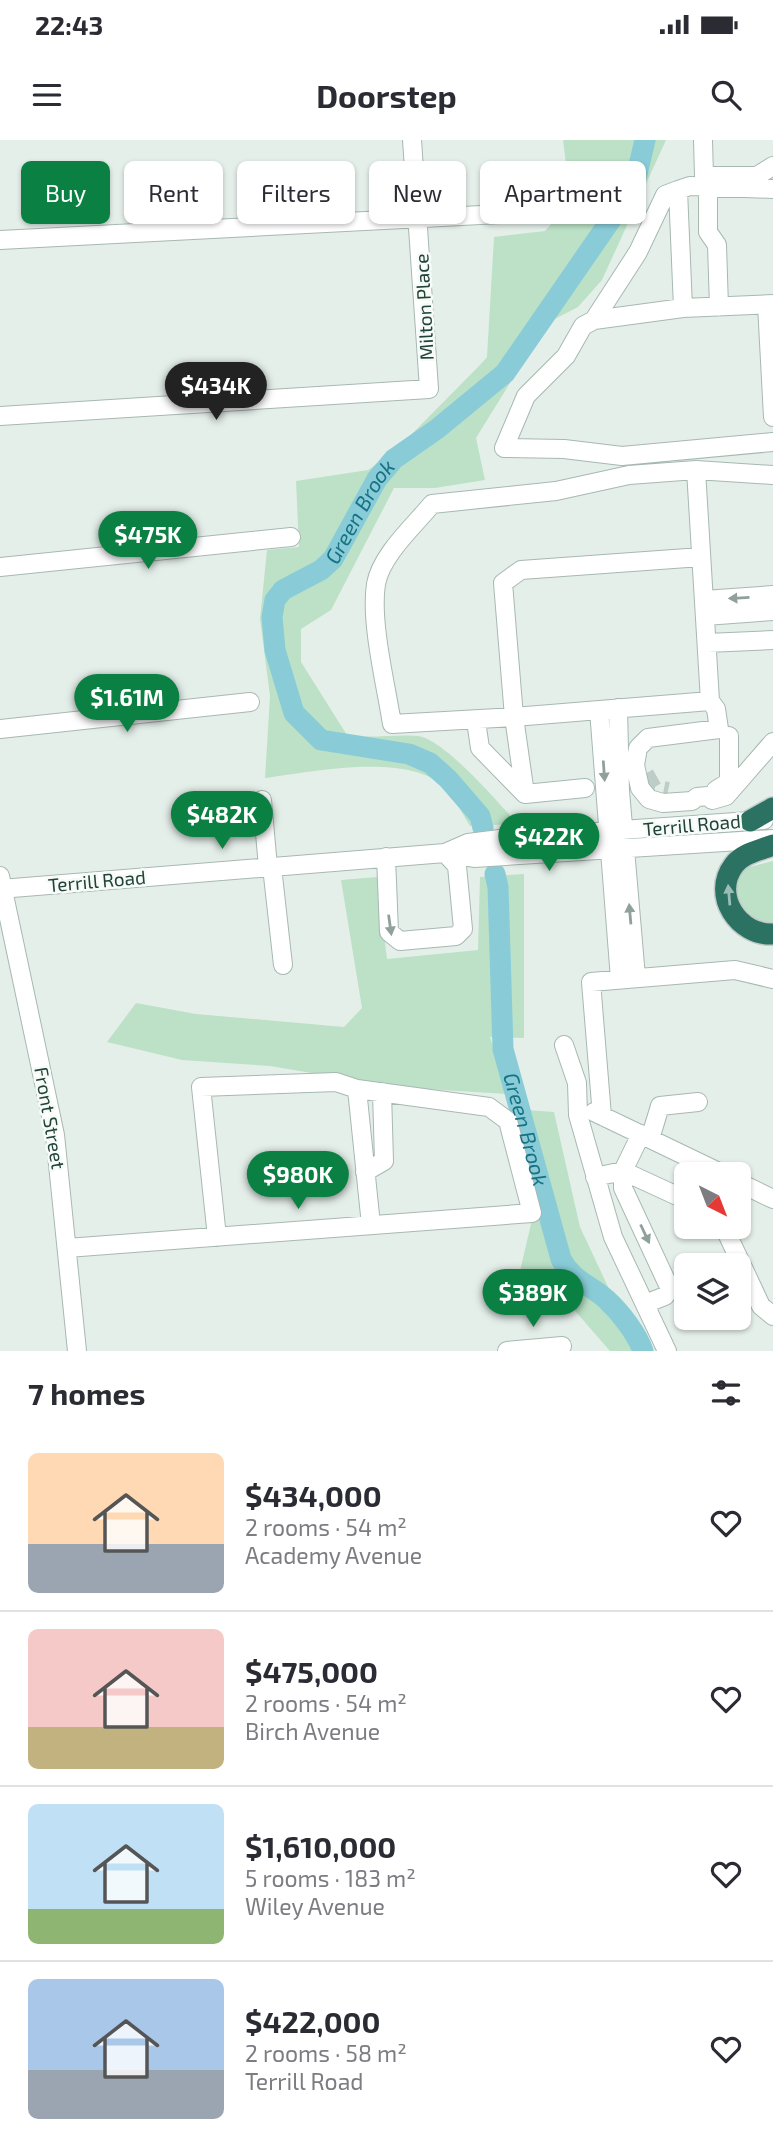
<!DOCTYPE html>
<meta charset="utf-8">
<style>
:root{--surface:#fff;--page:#f7f7f7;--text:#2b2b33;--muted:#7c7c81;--line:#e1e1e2;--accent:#0b8043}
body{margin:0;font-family:"Exo 2",sans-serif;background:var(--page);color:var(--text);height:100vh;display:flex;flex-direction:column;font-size:26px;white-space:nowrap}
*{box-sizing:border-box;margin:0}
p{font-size:23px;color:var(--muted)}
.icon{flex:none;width:38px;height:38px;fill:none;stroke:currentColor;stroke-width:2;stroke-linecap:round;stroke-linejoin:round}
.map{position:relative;height:1211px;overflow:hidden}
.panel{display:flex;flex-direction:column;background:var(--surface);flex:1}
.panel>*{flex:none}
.hud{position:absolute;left:21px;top:21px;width:732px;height:63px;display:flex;gap:14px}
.needle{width:46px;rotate:138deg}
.tools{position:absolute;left:674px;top:1022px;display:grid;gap:14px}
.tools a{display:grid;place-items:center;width:77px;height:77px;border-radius:10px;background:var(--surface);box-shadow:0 2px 5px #0004;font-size:35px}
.price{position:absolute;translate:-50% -60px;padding:0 16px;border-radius:24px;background:var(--accent);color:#fff;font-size:23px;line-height:46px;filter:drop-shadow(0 2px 4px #0008)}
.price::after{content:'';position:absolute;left:50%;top:42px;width:21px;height:16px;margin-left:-10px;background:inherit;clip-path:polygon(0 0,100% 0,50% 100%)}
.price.selected{background:#222;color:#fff}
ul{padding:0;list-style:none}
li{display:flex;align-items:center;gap:21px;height:175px;padding:0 28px}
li+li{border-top:2px solid var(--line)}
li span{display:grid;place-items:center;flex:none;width:196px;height:140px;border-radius:10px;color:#555}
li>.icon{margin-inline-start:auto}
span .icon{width:84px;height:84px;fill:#fffc;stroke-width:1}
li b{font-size:30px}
h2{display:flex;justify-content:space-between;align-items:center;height:84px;padding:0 28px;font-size:30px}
.chip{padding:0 24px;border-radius:10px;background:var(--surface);box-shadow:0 2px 5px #0004;font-size:24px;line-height:63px}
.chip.selected{background:var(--accent);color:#fff}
.status{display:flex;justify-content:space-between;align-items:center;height:49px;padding:0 35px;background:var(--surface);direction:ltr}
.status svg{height:19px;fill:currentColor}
header{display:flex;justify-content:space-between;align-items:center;height:91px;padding:0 28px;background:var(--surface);font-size:32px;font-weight:700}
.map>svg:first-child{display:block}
</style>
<div class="status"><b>22:43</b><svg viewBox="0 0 49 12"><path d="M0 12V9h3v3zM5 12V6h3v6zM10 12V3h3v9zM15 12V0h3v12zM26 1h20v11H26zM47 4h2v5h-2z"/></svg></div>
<header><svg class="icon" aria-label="menu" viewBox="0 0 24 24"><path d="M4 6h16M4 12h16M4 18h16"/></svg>Doorstep<svg class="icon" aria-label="search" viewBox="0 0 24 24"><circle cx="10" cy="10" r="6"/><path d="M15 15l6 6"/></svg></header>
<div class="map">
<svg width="773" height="1211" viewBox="0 0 773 1211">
<rect width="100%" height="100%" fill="#e5efea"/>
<path fill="#bce1c6" d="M563,0H666L602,140L578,167L547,183L476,298L485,340L435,348H394L331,470L301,489V522L347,595C371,599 394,594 417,596C444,598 499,664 518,684L470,686C462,673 454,657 443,646C406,612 310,632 265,638L270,556L260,479L267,410L299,407L296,341L368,330L397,309L479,226L487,217L494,97L545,91L553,82L568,40Z
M773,721V789L760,788L736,764L734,746L742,729Z
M524,734V898L490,897L507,954L395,947L270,926L182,920L107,902L136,863L196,874L344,887L362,868L341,740L377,737L387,819L478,810L480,737Z
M513,969L554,972L580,1087L609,1149L633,1178L649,1211H610L555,1148H516L531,1084L526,1026Z"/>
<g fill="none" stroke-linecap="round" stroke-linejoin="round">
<g stroke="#89ccd8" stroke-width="21">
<path id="s1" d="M483,688L480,676L448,639L430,623L409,614L321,600L294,573L275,510L272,477L275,460L283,450L321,430L333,419L377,339L394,319L437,289L505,233L619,68L637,34L645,0"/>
<path id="s2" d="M495,734L498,747L503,909L561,1119C572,1141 591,1145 607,1160C621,1173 637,1194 643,1211"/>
</g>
<path stroke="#becdc7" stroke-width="18" stroke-dasharray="18 9" stroke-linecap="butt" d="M645,634L653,648L668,651"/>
<g stroke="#a7b8b2" stroke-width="20">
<path id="minor" d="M703,0L704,36H757L773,26
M708,46V92L717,105L719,167
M773,49L690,46L678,50L683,168L773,164
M678,50L665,55L638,112L594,180L683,168
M0,100L541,72
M767,165L773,277
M594,180L583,186L566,216L526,256L504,308L564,309L622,316L773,302
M0,276L429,249L412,0
M696,330L710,561L716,569L719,589L648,598L638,608L635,625L640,648L649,659L663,663L692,661L697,657L708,656L712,660L726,656L773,602
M701,417L521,430L503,443L514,577L710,561
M0,427L291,397
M704,460L773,455
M705,476L773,471
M707,503L773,500
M618,568L620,651L636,837
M599,570L620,839
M476,581L480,608L525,654L585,648
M0,589L250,562
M716,650L729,642V596
M525,654L514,577L392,584C386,545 370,482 376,444C381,415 414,386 432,364L556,351L629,335L696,330L773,335
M262,660L268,727
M445,713L468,703L508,698L764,680
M386,717L389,792L400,801L456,796L463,789L457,726L445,713
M272,727L283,825
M0,736L55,995L77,1211
M0,749L445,713L474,718L773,699
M564,905L577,943L578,975L613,1097L667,1211
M594,972L723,1034
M602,976L591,842L735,830L773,839
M641,994L623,1031V1048L670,1149L665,1156L645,1164
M650,999L660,966L698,962
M365,1032L384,1021L382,952
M595,1037L623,1031L686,1060
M738,1042L773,1059
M724,1087L761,1166L773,1176
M217,1097L201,947L336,942L357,949L371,1085
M67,1108L532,1073L508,981L489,967L357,949
M507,1211L562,1206"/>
</g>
<g stroke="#c1cac8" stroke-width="24">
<path id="highway" d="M750,681L773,668
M773,705C760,710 743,713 734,725C711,755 739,796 773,794"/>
</g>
<use href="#minor" stroke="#fff" stroke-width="18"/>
<use href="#highway" stroke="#2b7263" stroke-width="21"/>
</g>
<defs><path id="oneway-solid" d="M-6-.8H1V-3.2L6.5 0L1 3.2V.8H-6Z" transform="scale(1.75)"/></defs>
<g fill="#90a19c">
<use href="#oneway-solid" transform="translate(739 458) rotate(177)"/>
<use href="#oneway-solid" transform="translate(604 631) rotate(86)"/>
<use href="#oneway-solid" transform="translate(630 774) rotate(-95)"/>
<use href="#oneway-solid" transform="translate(390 785) rotate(82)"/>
<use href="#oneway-solid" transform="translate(645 1094) rotate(65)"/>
</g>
<use fill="#9bbdb5" href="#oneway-solid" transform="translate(729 755) rotate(-95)"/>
<g text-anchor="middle" stroke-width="5" stroke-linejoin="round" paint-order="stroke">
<g font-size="19" fill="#22433a" stroke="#f6fbf8">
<text transform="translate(424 167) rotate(-93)" y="7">Milton Place</text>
<text transform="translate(692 685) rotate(-5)" y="7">Terrill Road</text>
<text transform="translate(97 741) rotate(-5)" y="7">Terrill Road</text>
<text transform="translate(50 978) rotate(80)" y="7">Front Street</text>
</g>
<g font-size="21" font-style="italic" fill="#167385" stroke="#f6fbf8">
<text dy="7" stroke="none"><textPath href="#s1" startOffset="478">Green Brook</textPath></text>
<text dy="7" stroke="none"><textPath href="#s2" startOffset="259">Green Brook</textPath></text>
</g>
</g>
</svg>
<div class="tools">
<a><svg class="needle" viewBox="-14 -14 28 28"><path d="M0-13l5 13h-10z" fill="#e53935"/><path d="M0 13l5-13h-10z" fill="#7c7c81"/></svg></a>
<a><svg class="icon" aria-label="layers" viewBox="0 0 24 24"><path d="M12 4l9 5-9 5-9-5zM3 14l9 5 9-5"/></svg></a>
</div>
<b class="price selected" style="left:216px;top:282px">$434K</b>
<b class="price" style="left:148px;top:431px">$475K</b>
<b class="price" style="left:127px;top:594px">$1.61M</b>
<b class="price" style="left:222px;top:711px">$482K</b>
<b class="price" style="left:549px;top:733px">$422K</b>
<b class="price" style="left:298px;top:1071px">$980K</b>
<b class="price" style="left:533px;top:1189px">$389K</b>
<div class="hud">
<a class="chip selected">Buy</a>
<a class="chip">Rent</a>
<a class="chip">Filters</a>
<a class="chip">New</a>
<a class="chip">Apartment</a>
</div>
</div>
<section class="panel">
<h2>7 homes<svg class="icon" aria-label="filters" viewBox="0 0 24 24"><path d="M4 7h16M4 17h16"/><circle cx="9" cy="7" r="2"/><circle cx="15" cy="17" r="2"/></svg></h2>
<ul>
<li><span style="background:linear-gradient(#ffd9b3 65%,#9aa5b1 0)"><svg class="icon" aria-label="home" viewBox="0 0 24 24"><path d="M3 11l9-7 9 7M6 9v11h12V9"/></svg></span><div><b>$434,000</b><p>2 rooms · 54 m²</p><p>Academy Avenue</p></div><svg class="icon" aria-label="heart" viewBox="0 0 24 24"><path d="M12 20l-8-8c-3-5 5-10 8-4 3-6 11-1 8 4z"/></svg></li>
<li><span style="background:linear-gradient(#f6c9c9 70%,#c2b280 0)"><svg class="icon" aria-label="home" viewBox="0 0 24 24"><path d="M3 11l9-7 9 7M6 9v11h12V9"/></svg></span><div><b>$475,000</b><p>2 rooms · 54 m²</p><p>Birch Avenue</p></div><svg class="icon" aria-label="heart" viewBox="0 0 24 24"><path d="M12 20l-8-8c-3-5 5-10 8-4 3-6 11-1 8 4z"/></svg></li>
<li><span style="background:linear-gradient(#bfe0f5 75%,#8fb573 0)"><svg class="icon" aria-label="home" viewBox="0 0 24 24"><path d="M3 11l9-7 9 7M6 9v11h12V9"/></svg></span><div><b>$1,610,000</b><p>5 rooms · 183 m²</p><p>Wiley Avenue</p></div><svg class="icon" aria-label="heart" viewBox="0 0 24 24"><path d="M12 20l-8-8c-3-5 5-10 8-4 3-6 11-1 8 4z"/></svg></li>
<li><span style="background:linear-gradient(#a9c7e8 65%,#9aa5b1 0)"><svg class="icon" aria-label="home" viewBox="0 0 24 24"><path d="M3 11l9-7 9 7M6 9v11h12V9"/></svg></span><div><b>$422,000</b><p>2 rooms · 58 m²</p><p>Terrill Road</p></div><svg class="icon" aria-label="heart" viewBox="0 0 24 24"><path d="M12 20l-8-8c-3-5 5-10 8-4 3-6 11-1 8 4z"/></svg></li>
</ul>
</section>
